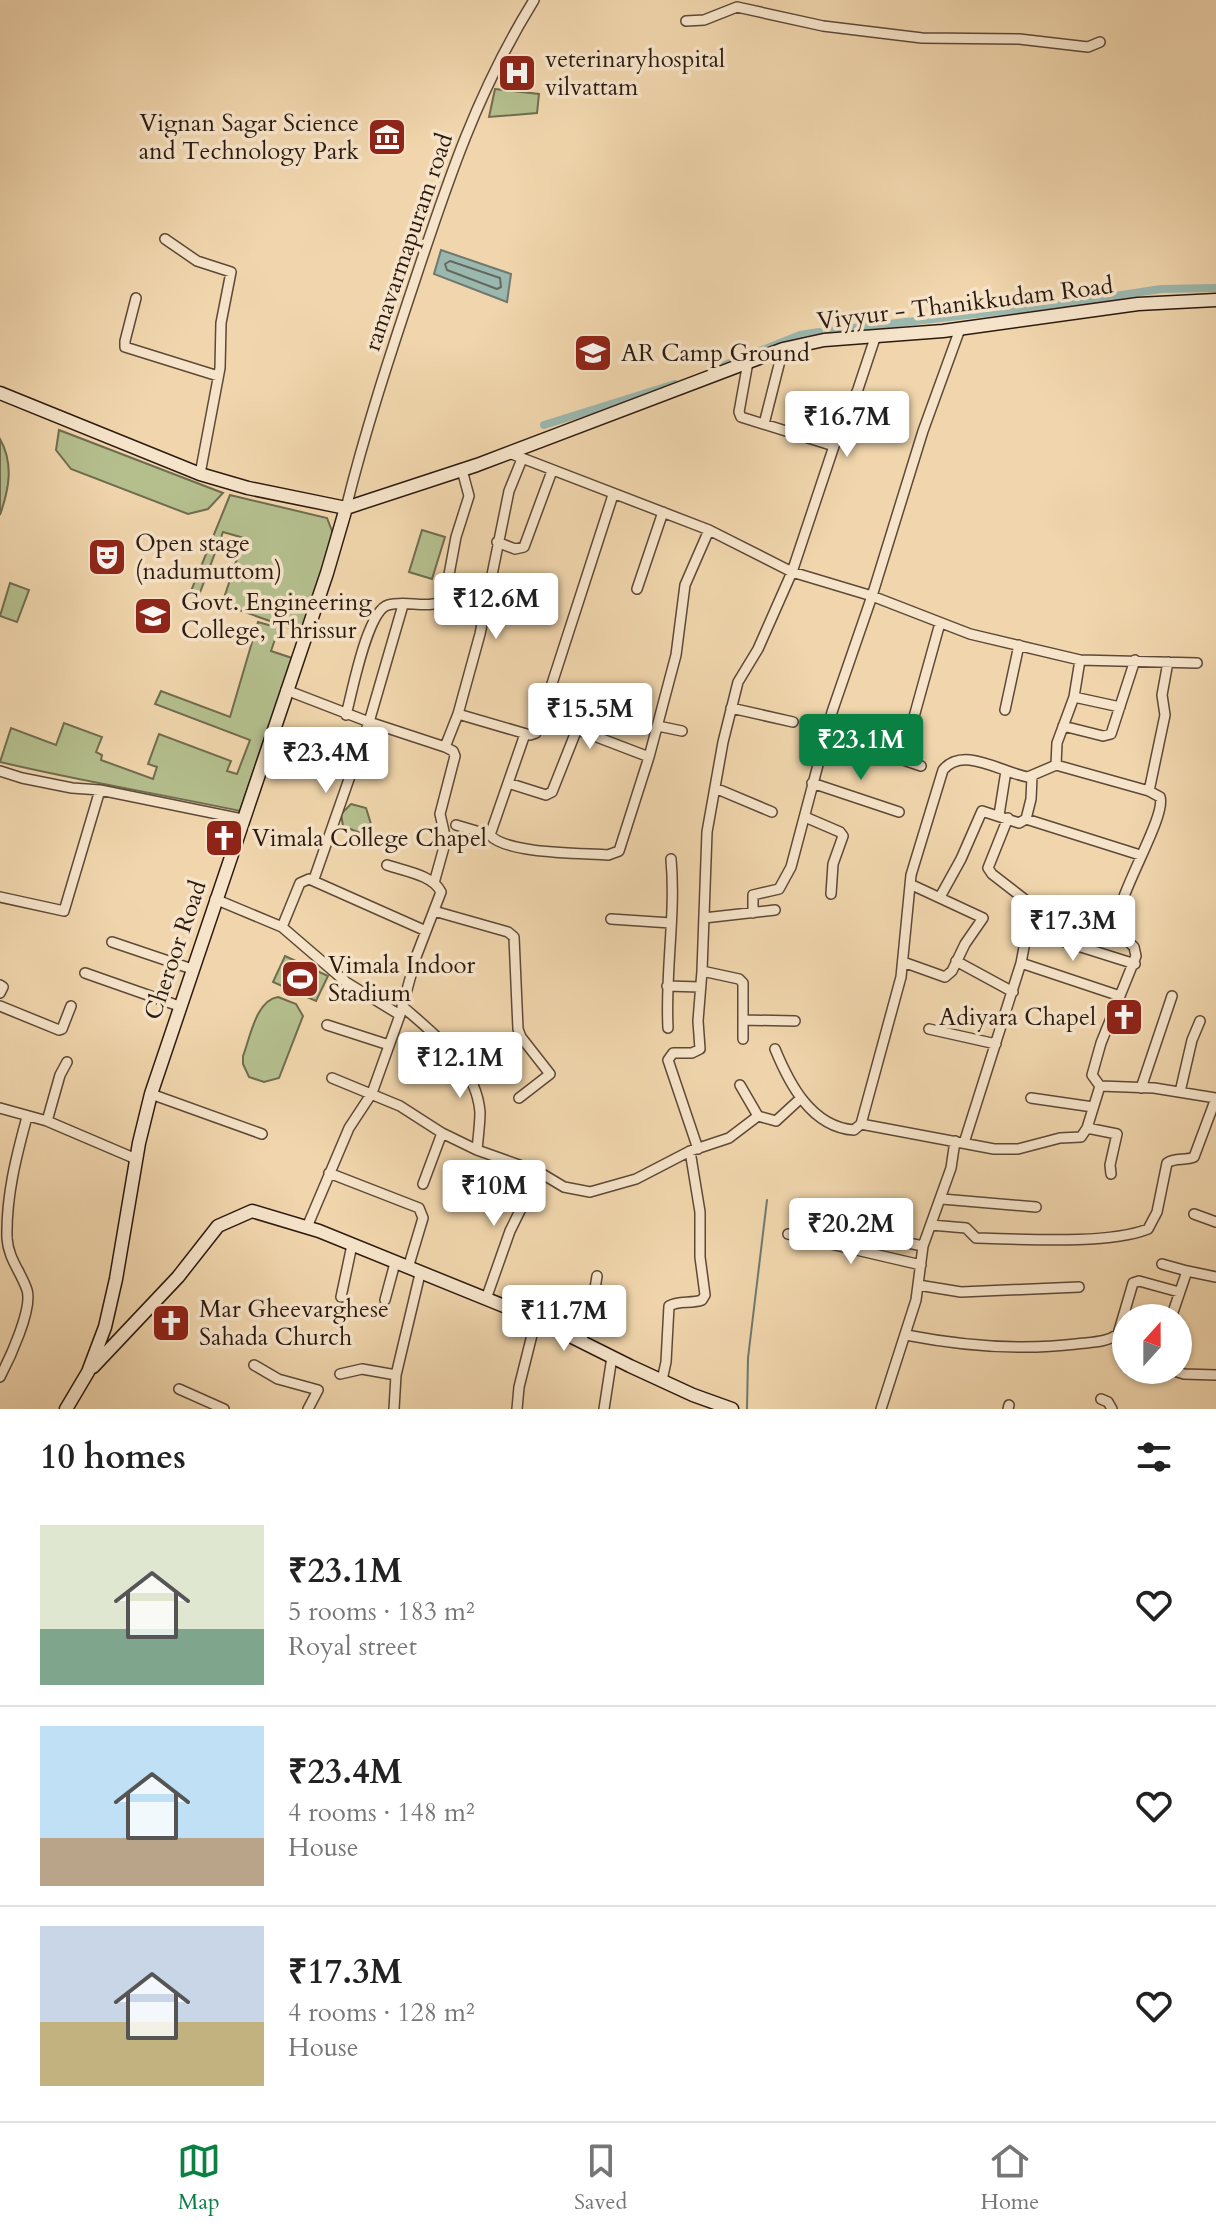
<!DOCTYPE html>
<meta charset="utf-8">
<style>
:root{--surface:#fff;--page:#f2f2f2;--text:#222;--muted:#767676;--line:#e0e0e0;--accent:#0b8043}
body{margin:0;font-family:Cardo,serif;background:var(--page);color:var(--text);height:100vh;display:flex;flex-direction:column;font-size:30px;white-space:nowrap}
*{box-sizing:border-box;margin:0}
p{font-size:26px;color:var(--muted)}
.icon{flex:none;width:44px;height:44px;fill:none;stroke:currentColor;stroke-width:2;stroke-linecap:round;stroke-linejoin:round}
.map{position:relative;height:1409px;overflow:hidden}
.panel{display:flex;flex-direction:column;background:var(--surface);flex:1}
.panel>*{flex:none}
.needle{width:52px;rotate:21deg}
.tools{position:absolute;left:1112px;top:1304px;display:grid;gap:16px}
.tools a{display:grid;place-items:center;width:80px;height:80px;border-radius:50%;background:var(--surface);box-shadow:0 2px 6px #0004;font-size:40px}
.price{position:absolute;translate:-50% -68px;padding:0 18px;border-radius:8px;background:#fff;color:#222;font-size:26px;line-height:52px;filter:drop-shadow(0 2px 4px #0008)}
.price::after{content:'';position:absolute;left:50%;top:48px;width:24px;height:18px;margin-left:-12px;background:inherit;clip-path:polygon(0 0,100% 0,50% 100%)}
.price.active{background:var(--accent);color:#fff}
ul{padding:0;list-style:none}
li{display:flex;align-items:center;gap:24px;height:200px;padding:0 40px}
li+li{border-top:2px solid var(--line)}
li span{display:grid;place-items:center;flex:none;width:224px;height:160px;border-radius:0px;color:#555}
li>.icon{margin-inline-start:auto}
span .icon{width:96px;height:96px;fill:#fffc;stroke-width:1}
li b{font-size:34px}
h2{display:flex;justify-content:space-between;align-items:center;height:96px;padding:0 40px;font-size:34px}
.menu{display:flex;justify-content:space-around;align-items:center;height:112px;border-top:2px solid var(--line);background:var(--surface);font-size:22px;color:var(--muted)}
.menu a{display:grid;justify-items:center;gap:4px}
.menu .active{color:var(--accent)}
.map>svg:first-child{display:block}
</style>
<div class="map">
<svg width="1216" height="1409" viewBox="0 0 1216 1409">
<rect width="100%" height="100%" fill="#f1d6ad"/>
<filter id="stains"><feTurbulence type="fractalNoise" baseFrequency=".0025" numOctaves="4"/><feColorMatrix values="0 0 0 0 .2 0 0 0 0 .09 0 0 0 0 .02 0 0 0 .5 -.17"/></filter>
<radialGradient id="worn" r=".72"><stop offset=".6" stop-color="#630" stop-opacity="0"/><stop offset="1" stop-color="#630" stop-opacity=".3"/></radialGradient>
<path fill="#b5bf8e" stroke="#706c4f" stroke-width="2" d="M495,89L539,94L537,113L489,117Z
M59,430L223,493L208,509L188,514L71,469L56,450Z
M0,439C14,464 9,489 0,515Z
M230,495L327,518L334,536L301,632L222,604L244,538L223,532L199,595L191,591Z
M422,530L445,537L432,579L409,572Z
M10,583L29,590L17,622L0,616Z
M258,622L279,628L271,651L292,658L240,811C160,794 80,781 0,762L11,728L56,745L64,723L102,737L96,752L102,755L101,760L153,779L157,767L148,764L159,734L231,761L227,771L237,774L250,740L155,704L161,691L230,717Z
M351,804L366,808L371,824L360,833L343,826L341,814Z
M285,956L328,976L316,1001L273,982Z
M278,997L296,1004L303,1016L279,1078L264,1082L249,1077L243,1064V1056C250,1038 256,1000 278,997Z"/>
<path fill="#9bb8af" stroke="#6f796f" stroke-width="2" d="M441,250L511,274L507,302L434,274Z"/>
<g fill="none" stroke-linecap="round" stroke-linejoin="round">
<path stroke="#646960" stroke-width="2" d="M450,261L500,278L501,287L497,289L447,270L445,264Z"/>
<path stroke="#6f796f" stroke-width="2" d="M747,1409L748,1358L767,1200"/>
<path stroke="#9bb8af" stroke-width="8" d="M1076,302L1161,289L1216,288
M1034,308L1069,303
M828,331L1028,308
M725,365L800,335L819,332
M544,425L675,384"/>
<g stroke="#5d4937" stroke-width="12">
<path id="street" d="M686,21L704,20L737,7L823,26L922,38L1019,39L1088,47L1100,42
M165,239L197,261L231,272L221,323L220,368L200,474
M136,298L125,341V347L218,376
M748,362L739,412L741,417L834,446
M764,424L783,349
M509,453L709,530L792,572L872,596L970,634L1080,660L1197,663
M522,459L509,491L480,634L458,714L530,735L536,733L613,495
M346,508C365,431 390,355 415,280C448,180 478,90 534,0
M497,542L515,549L524,547L552,471
M637,589L663,512
M1080,660L1074,697L1057,743L1056,765L1149,791L1160,797C1167,817 1114,899 1116,930L1134,947L1136,956L1101,1043L1092,1075L1100,1086L1154,1088L1216,1098
M286,690L369,722L403,605
M1074,697L1120,707
M731,708L793,722
M1005,710L1019,645
M346,715C352,693 367,611 388,605C406,600 427,609 444,601L456,537L469,496L462,470
M542,716L649,757
M658,726L682,731
M1063,726L1103,736L1111,734L1135,660
M826,734L921,766
M902,760L940,623
M0,771L22,778L72,788L100,790L242,819
M508,783L546,795L552,792L577,729
M812,783L899,812
M715,788L772,812
M1149,791L1165,715L1162,695L1168,662
M999,815L1006,771
M805,817L840,832L843,836L833,864L831,894
M1008,818L988,868L992,874L1032,905L1021,963L1120,996
M1026,819L1140,855
M456,825L490,835C506,854 582,853 608,855L619,851L649,757L676,655L685,585L709,530
M490,835L525,734
M314,879L369,722L445,747L458,714
M434,883L446,840L440,814L455,756L453,751L445,747
M0,897L64,911L100,790
M940,897L961,859L982,811L1019,823L1026,819L1031,799L1032,777
M215,899L282,927L300,883L309,879L426,931
M434,911L508,932L514,937L518,1029L521,1037L550,1074L519,1098
M753,913V895L779,889L791,867L832,712L872,596L923,431L960,329
M704,918L775,910
M611,919L671,923
M282,927L346,982L400,1015
M1027,930L1135,964
M112,942L192,969
M956,961L1013,992
M903,962L945,977L952,971L965,944L983,918L912,885
M85,973L179,1006
M0,985L3,987L0,993
M667,986L700,987
M0,1006L59,1030L62,1029L71,1006
M402,1006C435,1035 476,1065 480,1112C480,1124 478,1138 477,1150
M743,1020L795,1021
M327,1025L389,1045
M668,1028C665,971 676,915 671,859
M929,1029L996,1044
M743,1039V983L739,979L702,971L707,832L723,742L738,682L758,649L792,572L834,446L858,389L875,338
M775,1049C789,1083 811,1127 854,1130L861,1124L994,1149H1018L1060,1138L1081,1137L1087,1128L1100,1086
M332,1078L400,1106L442,1133L477,1150L539,1172L564,1187L590,1192L636,1179L690,1151L729,1138L758,1116L740,1085
M1141,1088L1172,996
M1180,1092L1192,1040L1200,1021
M151,1094L262,1134
M1031,1098L1093,1107
M0,1108L47,1121L136,1159
M758,1116L776,1121L801,1098
M47,1121L60,1075L67,1062
M861,1124L901,977L911,875L943,770C963,745 1002,773 1028,777L1056,765
M1087,1128L1117,1134L1110,1165L1111,1174
M964,1143L1021,963
M698,1149L668,1060L673,1053H692L700,1049L698,1021L702,971
M329,1173L419,1208L423,1218L408,1268
M423,1184L442,1133
M942,1199L1036,1207
M1194,1214L1216,1222
M931,1225L966,1228L976,1238C1022,1239 1107,1245 1148,1229L1157,1212L1167,1163C1175,1157 1185,1161 1194,1157L1216,1098
M307,1227L349,1128L372,1093L400,1015L416,957L441,892C433,875 404,871 387,865
M788,1234L921,1265
M868,1235L923,1246
M1162,1264L1187,1271
M918,1285L961,1292L1079,1287
M341,1297L352,1245
M486,1299L510,1231L539,1172
M385,1300L395,1263
M1171,1318L1187,1271L1216,1277
M906,1335C963,1346 1018,1351 1076,1344C1090,1342 1106,1343 1118,1334L1133,1283L1139,1281L1179,1292
M581,1342L593,1301L597,1276
M254,1365L278,1379L318,1390L308,1409
M1171,1370L1184,1374L1216,1375
M340,1374L362,1369L396,1375
M0,1377C9,1360 33,1309 27,1290C21,1272 8,1258 7,1238C6,1197 16,1157 27,1117
M662,1380L666,1362L669,1306C678,1300 691,1304 702,1300L705,1295L700,1257V1212L690,1151
M179,1389L224,1409
M1101,1399L1108,1402L1112,1409
M394,1409L396,1375L420,1274
M517,1409L519,1387L536,1319
M604,1409L612,1357
M881,1409L916,1300L923,1246L951,1168L955,1141
M1008,1409L1009,1405"/>
</g>
<g stroke="#2c1a10" stroke-width="15">
<path id="secondary" d="M0,393L200,474L248,488L346,508L477,465L783,349L824,340L943,331L1138,304L1216,300
M93,1367L178,1277L218,1226L252,1211L319,1231L536,1319L630,1366L693,1395L732,1409
M66,1409L88,1372L105,1327L116,1279L139,1143L151,1094L327,573L346,508"/>
</g>
<use href="#street" stroke="#f6e4ca" stroke-width="9"/>
<use href="#secondary" stroke="#f6e4ca" stroke-width="12"/>
</g>
<defs>
<g id="hospital-square" transform="scale(2)"><rect x="-9" y="-9" width="18" height="18" rx="4" fill="#8f2418" stroke="#f6e4ca"/><path d="M-5-5h3v3.5h4V-5h3V5h-3V1.5h-4V5h-3Z" fill="#fff"/></g>
<g id="museum-square" transform="scale(2)"><rect x="-9" y="-9" width="18" height="18" rx="4" fill="#8f2418" stroke="#f6e4ca"/><path d="M0-6L6-3V-2H-6V-3ZM-5-1h2V3h-2ZM-1-1h2V3h-2ZM3-1h2V3H3ZM-6 4H6V6H-6Z" fill="#fff"/></g>
<g id="university-square" transform="scale(2)"><rect x="-9" y="-9" width="18" height="18" rx="4" fill="#8f2418" stroke="#f6e4ca"/><path d="M0-5L7-2L0 1L-7-2ZM-4 1L0 2.5L4 1V4Q0 6-4 4Z" fill="#fff"/></g>
<g id="theatre-square" transform="scale(2)"><rect x="-9" y="-9" width="18" height="18" rx="4" fill="#8f2418" stroke="#f6e4ca"/><path d="M-5-5.5Q0-4 5-5.5V0Q5 5 0 6Q-5 5-5 0ZM-3.3-2.5H-1v1.5H-3.3ZM1-2.5H3.3v1.5H1ZM-2.8 1Q0 5.5 2.8 1Z" fill="#fff"/></g>
<g id="church-square" transform="scale(2)"><rect x="-9" y="-9" width="18" height="18" rx="4" fill="#8f2418" stroke="#f6e4ca"/><path d="M-1.2-6h2.4v3.5h3.3v2.4h-3.3V6h-2.4V-.1h-3.3v-2.4h3.3Z" fill="#fff"/></g>
<g id="stadium-square" transform="scale(2)"><rect x="-9" y="-9" width="18" height="18" rx="4" fill="#8f2418" stroke="#f6e4ca"/><path d="M0-5a6.5 5 0 1 0 0 10a6.5 5 0 1 0 0-10ZM-3.5-1.8h7v3.6h-7Z" fill="#fff"/></g>
</defs>
<g fill-rule="evenodd">
<use href="#hospital-square" x="517" y="73"/>
<use href="#museum-square" x="387" y="137"/>
<use href="#university-square" x="593" y="353"/>
<use href="#theatre-square" x="107" y="557"/>
<use href="#university-square" x="153" y="616"/>
<use href="#church-square" x="224" y="838"/>
<use href="#stadium-square" x="300" y="979"/>
<use href="#church-square" x="1124" y="1017"/>
<use href="#church-square" x="171" y="1323"/>
</g>
<g text-anchor="middle" stroke-width="7" stroke-linejoin="round" paint-order="stroke">
<g font-size="24" fill="#2c1a10" stroke="#f6e4ca" text-anchor="start">
<text x="545" y="67">veterinaryhospital<tspan x="545" dy="28">vilvattam</tspan></text>
<text x="359" y="131" text-anchor="end">Vignan Sagar Science<tspan x="359" dy="28">and Technology Park</tspan></text>
<text x="621" y="361">AR Camp Ground</text>
<text x="135" y="551">Open stage<tspan x="135" dy="28">(nadumuttom)</tspan></text>
<text x="181" y="610">Govt. Engineering<tspan x="181" dy="28">College, Thrissur</tspan></text>
<text x="252" y="846">Vimala College Chapel</text>
<text x="328" y="973">Vimala Indoor<tspan x="328" dy="28">Stadium</tspan></text>
<text x="1096" y="1025" text-anchor="end">Adiyara Chapel</text>
<text x="199" y="1317">Mar Gheevarghese<tspan x="199" dy="28">Sahada Church</tspan></text>
</g>
<g font-size="24" fill="#2c1a10" stroke="#f6e4ca">
<text transform="translate(408 242) rotate(-71)" y="8">ramavarmapuram road</text>
<text transform="translate(965 303) rotate(-7)" y="8">Viyyur - Thanikkudam Road</text>
<text transform="translate(175 950) rotate(-71)" y="8">Cheroor Road</text>
</g>
</g>
<rect width="100%" height="100%" filter="url(#stains)"/>
<rect width="100%" height="100%" fill="url(#worn)"/>
</svg>
<div class="tools">
<a><svg class="needle" viewBox="-14 -14 28 28"><path d="M0-13l5 13h-10z" fill="#e53935"/><path d="M0 13l5-13h-10z" fill="#767676"/></svg></a>
</div>
<b class="price" style="left:847px;top:459px">₹16.7M</b>
<b class="price" style="left:496px;top:641px">₹12.6M</b>
<b class="price" style="left:590px;top:751px">₹15.5M</b>
<b class="price active" style="left:861px;top:782px">₹23.1M</b>
<b class="price" style="left:326px;top:795px">₹23.4M</b>
<b class="price" style="left:1073px;top:963px">₹17.3M</b>
<b class="price" style="left:460px;top:1100px">₹12.1M</b>
<b class="price" style="left:494px;top:1228px">₹10M</b>
<b class="price" style="left:851px;top:1266px">₹20.2M</b>
<b class="price" style="left:564px;top:1353px">₹11.7M</b>
</div>
<section class="panel">
<h2>10 homes<svg class="icon" aria-label="filters" viewBox="0 0 24 24"><path d="M4 7h16M4 17h16"/><circle cx="9" cy="7" r="2"/><circle cx="15" cy="17" r="2"/></svg></h2>
<ul>
<li><span style="background:linear-gradient(#dfe7d0 65%,#7fa58c 0)"><svg class="icon" aria-label="home" viewBox="0 0 24 24"><path d="M3 11l9-7 9 7M6 9v11h12V9"/></svg></span><div><b>₹23.1M</b><p>5 rooms · 183 m²</p><p>Royal street</p></div><svg class="icon" aria-label="heart" viewBox="0 0 24 24"><path d="M12 20l-8-8c-3-5 5-10 8-4 3-6 11-1 8 4z"/></svg></li>
<li><span style="background:linear-gradient(#bfe0f5 70%,#b9a48a 0)"><svg class="icon" aria-label="home" viewBox="0 0 24 24"><path d="M3 11l9-7 9 7M6 9v11h12V9"/></svg></span><div><b>₹23.4M</b><p>4 rooms · 148 m²</p><p>House</p></div><svg class="icon" aria-label="heart" viewBox="0 0 24 24"><path d="M12 20l-8-8c-3-5 5-10 8-4 3-6 11-1 8 4z"/></svg></li>
<li><span style="background:linear-gradient(#c9d6e8 60%,#c2b280 0)"><svg class="icon" aria-label="home" viewBox="0 0 24 24"><path d="M3 11l9-7 9 7M6 9v11h12V9"/></svg></span><div><b>₹17.3M</b><p>4 rooms · 128 m²</p><p>House</p></div><svg class="icon" aria-label="heart" viewBox="0 0 24 24"><path d="M12 20l-8-8c-3-5 5-10 8-4 3-6 11-1 8 4z"/></svg></li>
</ul>
</section>
<nav class="menu">
<a class="active"><svg class="icon" aria-label="map" viewBox="0 0 24 24"><path d="M3 6l6-2 6 2 6-2v14l-6 2-6-2-6 2zM9 4v14M15 6v14"/></svg>Map</a>
<a><svg class="icon" aria-label="saved" viewBox="0 0 24 24"><path d="M7 4h10v16l-5-4-5 4z"/></svg>Saved</a>
<a><svg class="icon" aria-label="home" viewBox="0 0 24 24"><path d="M3 11l9-7 9 7M6 9v11h12V9"/></svg>Home</a>
</nav>
